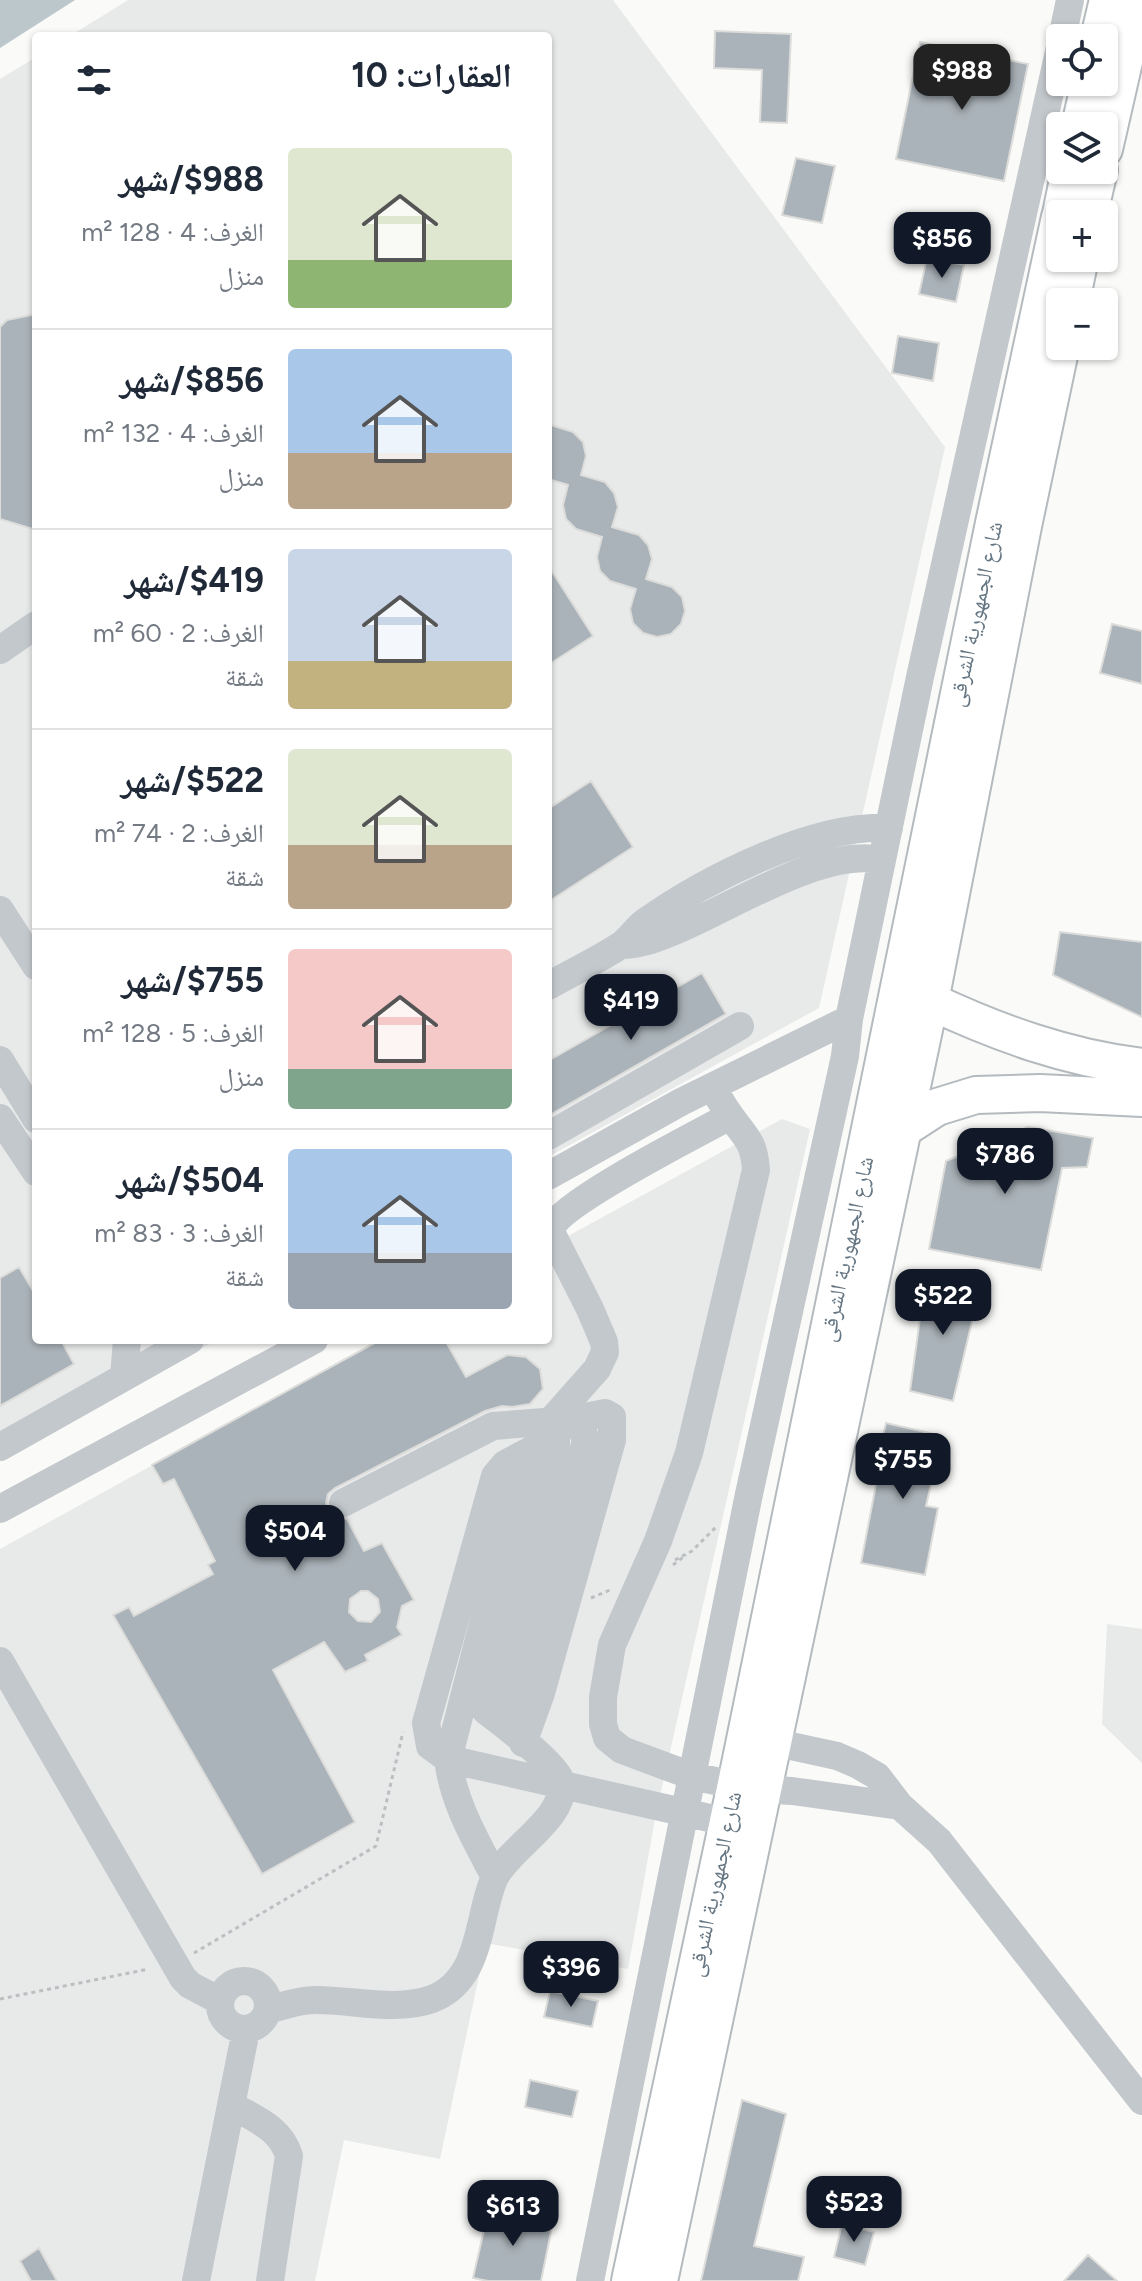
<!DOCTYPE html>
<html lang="ar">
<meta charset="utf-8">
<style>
:root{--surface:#fff;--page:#f6f6f7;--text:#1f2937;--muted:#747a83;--line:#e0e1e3;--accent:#111827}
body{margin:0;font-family:Figtree,"Noto Naskh Arabic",sans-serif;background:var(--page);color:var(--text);direction:rtl;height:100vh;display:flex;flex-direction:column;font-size:30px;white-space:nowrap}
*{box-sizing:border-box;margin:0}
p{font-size:26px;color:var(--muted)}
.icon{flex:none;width:44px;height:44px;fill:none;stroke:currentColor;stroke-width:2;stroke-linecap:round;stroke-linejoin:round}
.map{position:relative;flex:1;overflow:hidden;direction:ltr}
.details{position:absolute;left:32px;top:32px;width:520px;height:1312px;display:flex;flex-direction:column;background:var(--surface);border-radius:8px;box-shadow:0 2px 6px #0004;direction:rtl}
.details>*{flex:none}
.controls{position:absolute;left:1046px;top:24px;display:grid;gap:16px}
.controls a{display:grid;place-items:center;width:72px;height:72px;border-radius:8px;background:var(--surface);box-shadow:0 2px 6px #0004;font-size:40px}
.price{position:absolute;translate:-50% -68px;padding:0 18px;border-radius:16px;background:var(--accent);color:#fff;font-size:26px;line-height:52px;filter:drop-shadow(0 2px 4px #0008)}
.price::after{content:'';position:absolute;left:50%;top:48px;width:24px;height:18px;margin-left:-12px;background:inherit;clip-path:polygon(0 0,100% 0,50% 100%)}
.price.selected{background:#222;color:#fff}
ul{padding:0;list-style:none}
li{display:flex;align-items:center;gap:24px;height:200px;padding:0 40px}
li+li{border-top:2px solid var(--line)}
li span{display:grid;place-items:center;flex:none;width:224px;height:160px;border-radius:8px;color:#555}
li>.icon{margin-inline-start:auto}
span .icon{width:96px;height:96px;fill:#fffc;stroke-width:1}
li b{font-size:34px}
h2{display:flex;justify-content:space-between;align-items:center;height:96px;padding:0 40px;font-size:34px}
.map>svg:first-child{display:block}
</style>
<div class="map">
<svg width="1142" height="2281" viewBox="0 0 1142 2281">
<rect width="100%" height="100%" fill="#fafaf8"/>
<path fill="#e8e9e9" d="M128,0H613L945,447L819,1008L548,1157V36H70Z
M36,57V1340H217L0,1460V79Z
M782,1119L810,1129L656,1814L628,1969L486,1943L440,2159L344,2140L315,2281H0V1549L380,1340H548V1247Z
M1107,1624L1142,1629V1763L1102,1724Z"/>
<path fill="#bbc7cb" d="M0,0H75L0,48Z"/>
<path fill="#aab3b9" stroke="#dcdcda" stroke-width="2" fill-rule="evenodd" d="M715,31L791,34L787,123L760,122L762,70L714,68Z
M920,42L1028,64L1004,181L896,159Z
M796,158L835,166L822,223L782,215Z
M927,258L964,265L956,302L919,294Z
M36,314V530L0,519V327L7,320Z
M898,336L939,343L933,381L892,373Z
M548,424L573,432L583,442L586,456L581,475L605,482L614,493L618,507L612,527L639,535L648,545L652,559L646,579L672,587L682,597L685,611L681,624L671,634L657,637L643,633L633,623L630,609L636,589L610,581L600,571L597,557L602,537L576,529L566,519L563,505L568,485L548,479Z
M548,565L593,636L548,665Z
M1112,624L1142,631V684L1100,673Z
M591,781L633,847L548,902V809Z
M1060,932L1142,942V1017L1053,975Z
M702,973L726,1014L548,1116V1061Z
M1028,1127L1093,1138L1087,1167L1062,1168L1041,1270L929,1249L946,1161Z
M19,1267L36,1296V1340H61L74,1364L0,1406V1278Z
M926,1275L980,1288L953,1401L910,1391Z
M380,1340H445L466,1377L507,1355L526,1357L540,1369L543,1389L530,1404L512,1407L502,1406L485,1411L335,1488L328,1494L326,1503L328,1511L334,1518L347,1519L364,1551L382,1543L414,1600L402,1606L397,1627L402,1635L365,1655L368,1661L345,1672L324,1642L273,1670L355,1822L262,1874L113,1615L129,1607L134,1616L213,1574L208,1565L215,1561L174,1479L163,1484L152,1465ZM361,1591H368L378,1599L380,1612L371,1622L358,1621L349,1612L350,1599Z
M886,1423L942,1436L926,1506L938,1508L925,1575L861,1563L878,1474L874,1473Z
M550,1991L598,2001L592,2027L544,2017Z
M530,2080L578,2091L572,2117L525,2107Z
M742,2100L786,2114L754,2246L804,2257L798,2281H701Z
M489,2208L553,2222L541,2281H488L473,2278Z
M842,2224L874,2232L865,2265L834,2257Z
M39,2248L57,2281H31L20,2261Z
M1088,2255L1117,2281H1064Z"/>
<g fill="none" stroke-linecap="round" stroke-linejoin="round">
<g stroke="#b5babe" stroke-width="40">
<path id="major" d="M1099,38L1108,0
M1080,126L1090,82
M1104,149L1138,0
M1061,214L1070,170
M1089,214L1099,170
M1071,302L1080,258
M930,1001C998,1033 1067,1058 1142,1067
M888,1129H903L937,1107L976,1095L1040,1093L1142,1098
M630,2281L736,1784L994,523L1060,217
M659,2281L930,1001L1023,526L1061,346"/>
</g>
<path stroke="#bbbfc2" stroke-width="3" stroke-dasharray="4 4" stroke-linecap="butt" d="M675,1560L692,1551L718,1525
M673,1565L686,1555
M591,1598L610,1590
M194,1953L376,1846L403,1732
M0,1999L149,1969"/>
<path stroke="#c3c8cc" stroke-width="28" d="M1062,38L1070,0
M0,650L36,625
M0,910L36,966
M622,945C646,944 665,935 686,926C740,902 825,848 882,860
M548,986C571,973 596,961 618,947C629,941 635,929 645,922C706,879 813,824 889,828
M0,1060L36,1119
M712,1087C718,1096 723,1106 729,1114C745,1137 754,1140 756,1170L689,1453L658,1541L612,1645L603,1697V1724L607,1738L622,1750L692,1776L753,1789L792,1791L900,1806
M0,1118L36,1172
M548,1136L740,1026
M548,1176L681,1102L849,1019
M124,1377L127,1340
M0,1447L190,1340
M535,1448L505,1464L495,1476L426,1723L430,1746L448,1759L727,1822
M343,1503L493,1426L570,1420L582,1429L586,1441L505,1725
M0,1509L314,1340
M0,1661L183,1978L190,1985L220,2001
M754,1738L837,1756L858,1765L877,1776L900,1806L939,1841L1142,2101
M523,1743L541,1693L612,1440V1417L605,1413L570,1420
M495,1877C475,1839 453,1802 448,1759L523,1469L549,1423L597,1369L605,1352L604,1342L590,1309L552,1234L551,1228C564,1201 697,1134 730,1116
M220 2005a24 24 0 1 1 48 0a24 24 0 1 1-48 0Z
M269,2010C284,2005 300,2000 316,2000C354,2000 396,2012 432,1999C482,1980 477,1919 494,1879C508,1848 568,1818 561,1781C558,1766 501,1722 486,1711L485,1703L556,1446V1438L549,1423
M231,2105C255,2119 281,2128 289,2156L270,2281
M196,2281L246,2030
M590,2281L749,1494L845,1056L849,1019L920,677L1060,47"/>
<use href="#major" stroke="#fff" stroke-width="36"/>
</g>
<g text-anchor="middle" stroke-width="8" stroke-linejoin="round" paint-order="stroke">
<g font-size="22" fill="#657683" stroke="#fff">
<text transform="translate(975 614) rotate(-78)" y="8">شارع الجمهورية الشرقى</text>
<text transform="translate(846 1249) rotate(-78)" y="8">شارع الجمهورية الشرقى</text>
<text transform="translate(714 1884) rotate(-78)" y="8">شارع الجمهورية الشرقى</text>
</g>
</g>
</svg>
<div class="controls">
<a><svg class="icon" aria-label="locate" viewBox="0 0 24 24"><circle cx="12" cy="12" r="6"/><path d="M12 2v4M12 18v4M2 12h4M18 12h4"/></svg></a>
<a><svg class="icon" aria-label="layers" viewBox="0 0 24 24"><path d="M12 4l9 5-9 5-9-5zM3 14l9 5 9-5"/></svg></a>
<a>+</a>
<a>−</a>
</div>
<b class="price selected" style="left:962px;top:112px">$988</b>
<b class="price" style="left:942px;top:280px">$856</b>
<b class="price" style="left:631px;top:1042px">$419</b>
<b class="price" style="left:1005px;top:1196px">$786</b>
<b class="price" style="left:943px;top:1337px">$522</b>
<b class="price" style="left:903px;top:1501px">$755</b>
<b class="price" style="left:295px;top:1573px">$504</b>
<b class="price" style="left:571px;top:2009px">$396</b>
<b class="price" style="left:854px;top:2244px">$523</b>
<b class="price" style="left:513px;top:2248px">$613</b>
<section class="details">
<h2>العقارات: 10<svg class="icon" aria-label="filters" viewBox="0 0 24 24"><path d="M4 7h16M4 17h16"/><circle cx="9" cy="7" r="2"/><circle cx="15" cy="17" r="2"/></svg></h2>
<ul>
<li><span style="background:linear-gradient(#dfe7d0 70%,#8fb573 0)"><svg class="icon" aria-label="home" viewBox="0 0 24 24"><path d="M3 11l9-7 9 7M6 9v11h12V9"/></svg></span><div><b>$988/شهر</b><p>الغرف: 4 · 128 m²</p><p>منزل</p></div></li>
<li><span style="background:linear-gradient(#a9c7e8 65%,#b9a48a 0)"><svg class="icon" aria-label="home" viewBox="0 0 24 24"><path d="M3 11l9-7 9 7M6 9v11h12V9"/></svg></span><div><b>$856/شهر</b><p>الغرف: 4 · 132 m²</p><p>منزل</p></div></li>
<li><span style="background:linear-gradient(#c9d6e8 70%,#c2b280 0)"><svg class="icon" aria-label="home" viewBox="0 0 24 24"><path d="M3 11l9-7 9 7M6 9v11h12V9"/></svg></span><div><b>$419/شهر</b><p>الغرف: 2 · 60 m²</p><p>شقة</p></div></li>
<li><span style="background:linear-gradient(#dfe7d0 60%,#b9a48a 0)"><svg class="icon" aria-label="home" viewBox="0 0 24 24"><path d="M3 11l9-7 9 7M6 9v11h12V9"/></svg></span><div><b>$522/شهر</b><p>الغرف: 2 · 74 m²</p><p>شقة</p></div></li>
<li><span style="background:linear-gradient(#f6c9c9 75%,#7fa58c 0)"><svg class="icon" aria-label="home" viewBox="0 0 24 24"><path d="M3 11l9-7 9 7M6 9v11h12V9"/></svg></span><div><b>$755/شهر</b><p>الغرف: 5 · 128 m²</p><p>منزل</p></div></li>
<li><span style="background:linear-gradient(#a9c7e8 65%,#9aa5b1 0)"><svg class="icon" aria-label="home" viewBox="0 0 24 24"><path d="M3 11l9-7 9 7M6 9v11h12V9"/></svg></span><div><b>$504/شهر</b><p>الغرف: 3 · 83 m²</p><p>شقة</p></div></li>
</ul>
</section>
</div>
